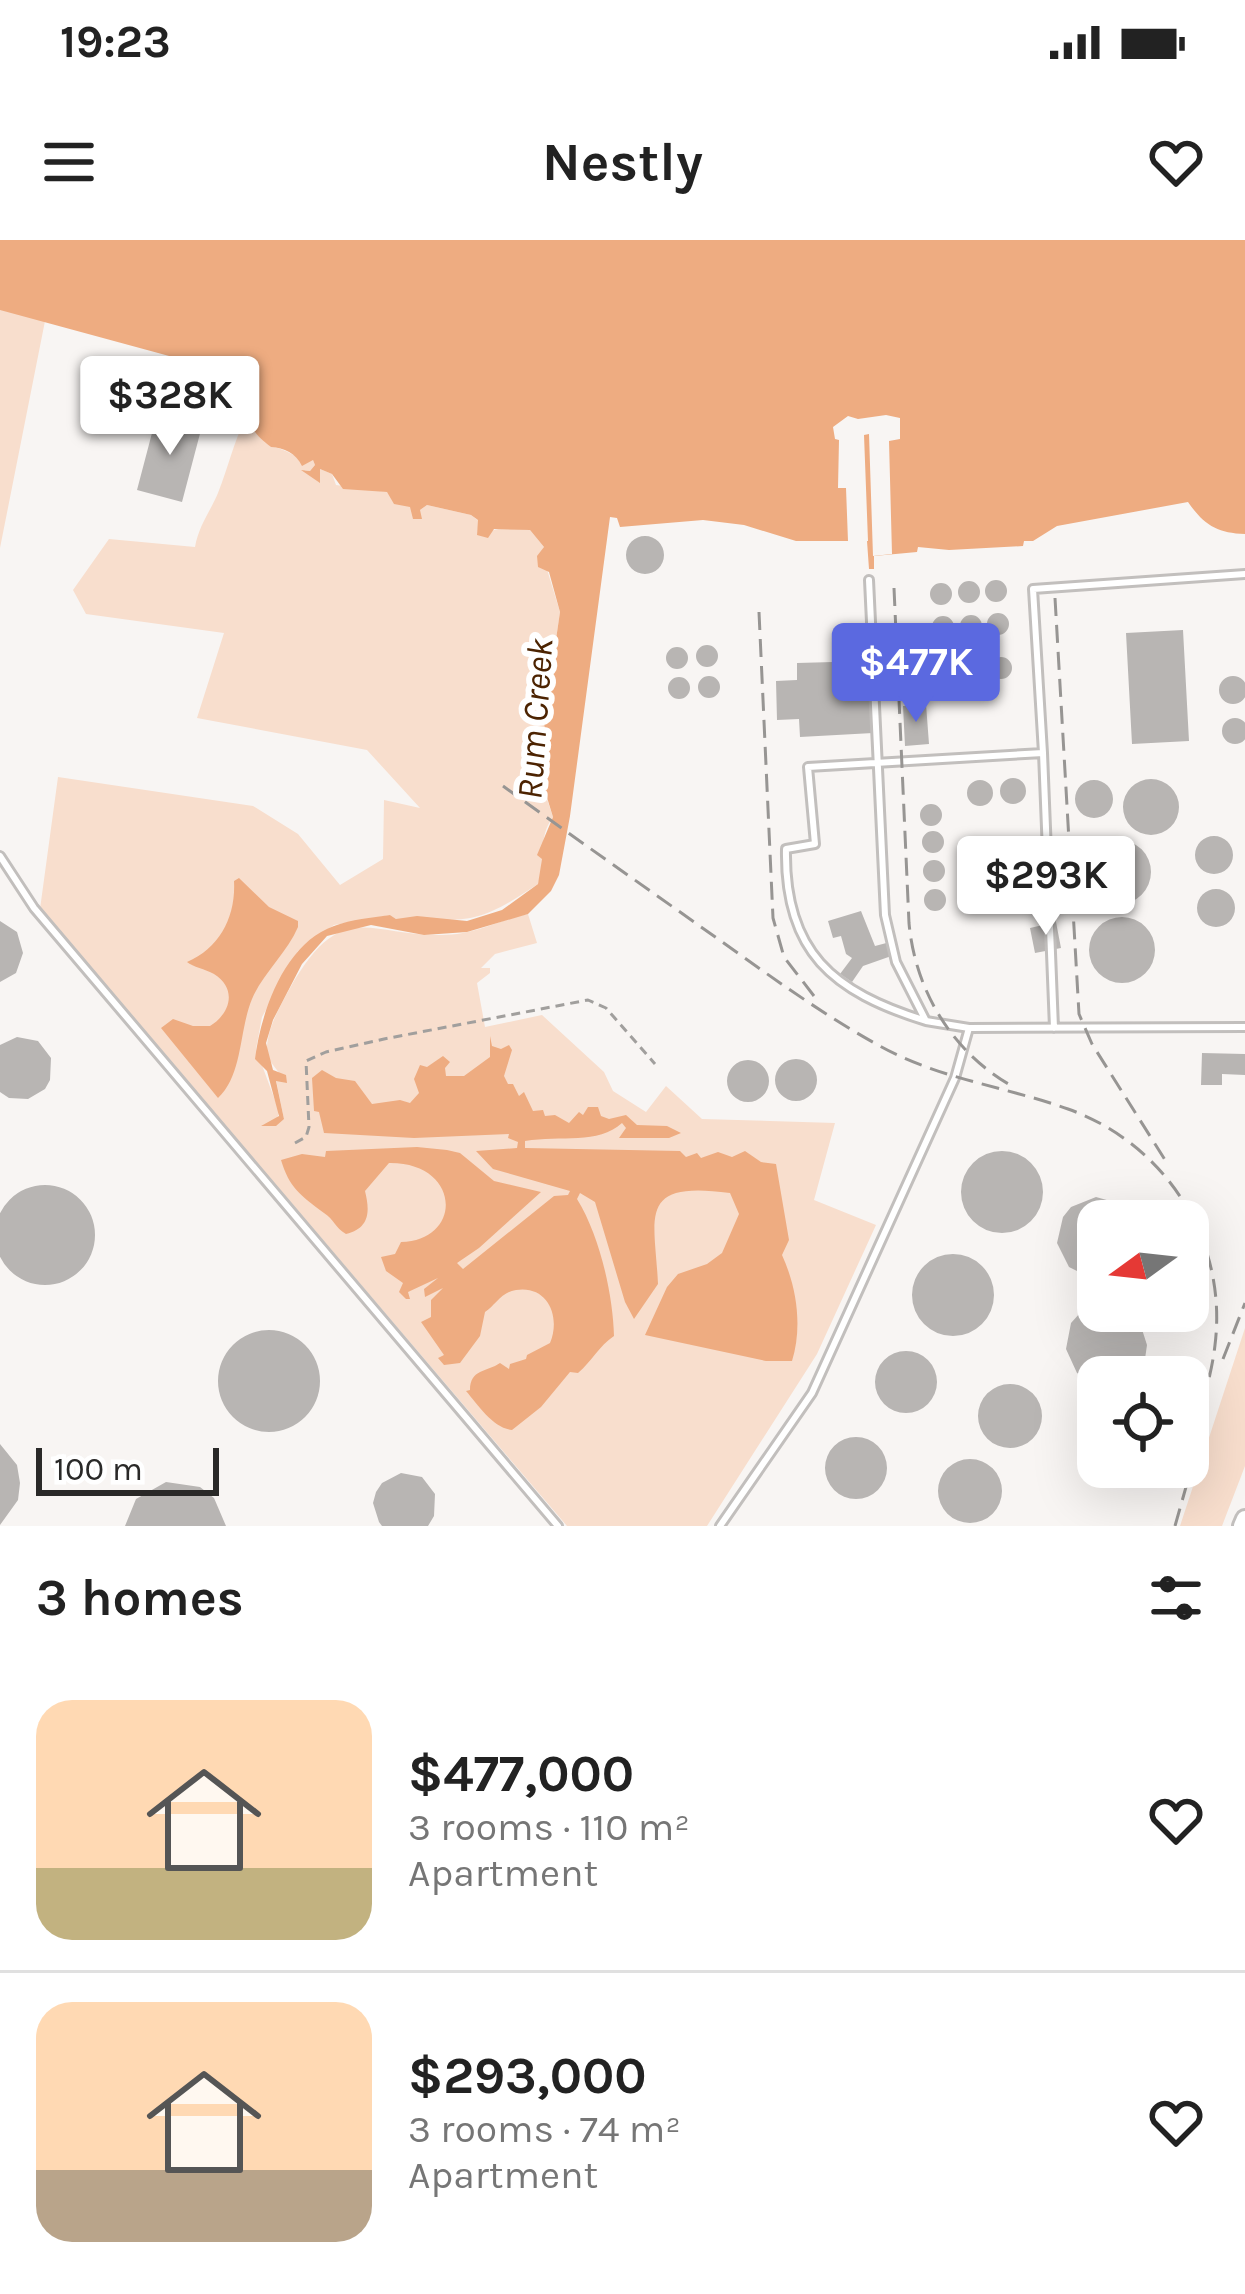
<!DOCTYPE html>
<meta charset="utf-8">
<style>
:root{--surface:#fff;--page:#f2f2f2;--text:#222;--muted:#767676;--line:#e0e0e0;--accent:#5b69e0}
body{margin:0;font-family:Karla,sans-serif;background:var(--page);color:var(--text);height:100vh;display:flex;flex-direction:column;font-size:45px;white-space:nowrap}
*{box-sizing:border-box;margin:0}
p{font-size:39px;color:var(--muted)}
.icon{flex:none;width:66px;height:66px;fill:none;stroke:currentColor;stroke-width:2;stroke-linecap:round;stroke-linejoin:round}
.map{position:relative;height:1286px;overflow:hidden}
.drawer{display:flex;flex-direction:column;background:var(--surface);flex:1}
.drawer>*{flex:none}
.needle{width:78px;rotate:255deg}
.fabs{position:absolute;left:1077px;top:960px;display:grid;gap:24px}
.fabs a{display:grid;place-items:center;width:132px;height:132px;border-radius:24px;background:var(--surface);box-shadow:0 12px 48px #0002;font-size:60px}
.scale{position:absolute;left:36px;bottom:30px;width:183px;box-sizing:border-box;padding-left:12px;border:6px solid #2a2928;border-top:0;font-size:33px;line-height:42px;white-space:nowrap;color:#2a2928;-webkit-text-stroke:9px #fff;paint-order:stroke}
.price{position:absolute;translate:-50% -102px;padding:0 27px;border-radius:12px;background:#fff;color:#222;font-size:39px;line-height:78px;filter:drop-shadow(0 3px 6px #0008)}
.price::after{content:'';position:absolute;left:50%;top:72px;width:36px;height:27px;margin-left:-18px;background:inherit;clip-path:polygon(0 0,100% 0,50% 100%)}
.price.current{background:var(--accent);color:#fff}
ul{padding:0;list-style:none}
li{display:flex;align-items:center;gap:36px;height:300px;padding:0 36px}
li+li{border-top:3px solid var(--line)}
li span{display:grid;place-items:center;flex:none;width:336px;height:240px;border-radius:36px;color:#555}
li>.icon{margin-inline-start:auto}
span .icon{width:144px;height:144px;fill:#fffc;stroke-width:1}
li b{font-size:51px}
h2{display:flex;justify-content:space-between;align-items:center;height:144px;padding:0 36px;font-size:51px}
.status{display:flex;justify-content:space-between;align-items:center;height:84px;padding:0 60px;background:var(--surface);direction:ltr}
.status svg{height:33px;fill:currentColor}
header{display:flex;justify-content:space-between;align-items:center;height:156px;padding:0 36px;background:var(--surface);font-size:54px;font-weight:700}
.map>svg:first-child{display:block}
</style>
<div class="status"><b>19:23</b><svg viewBox="0 0 49 12"><path d="M0 12V9h3v3zM5 12V6h3v6zM10 12V3h3v9zM15 12V0h3v12zM26 1h20v11H26zM47 4h2v5h-2z"/></svg></div>
<header><svg class="icon" aria-label="menu" viewBox="0 0 24 24"><path d="M4 6h16M4 12h16M4 18h16"/></svg>Nestly<svg class="icon" aria-label="heart" viewBox="0 0 24 24"><path d="M12 20l-8-8c-3-5 5-10 8-4 3-6 11-1 8 4z"/></svg></header>
<div class="map">
<svg width="1245" height="1286" viewBox="0 0 1245 1286">
<rect width="100%" height="100%" fill="#f8f5f3"/>
<path fill="#f8decd" d="M0,69L45,81L0,308Z
M245,180L271,207C287,208 296,220 313,220L315,225L310,231L304,230L319,242L320,229L332,234L336,245L387,252L420,270L427,265L471,275L479,281L477,294L503,288L530,290L544,307L542,313L560,372L544,482L547,559L553,577C537,598 546,622 538,644C474,687 469,680 396,679L390,675L334,685L298,711L262,777L256,809L279,871L277,880L263,885L284,879L276,840L286,842L267,817C265,792 278,770 290,748C346,650 372,703 457,694C482,691 505,678 528,674L537,703L495,714L481,728H490V733L477,743L485,787L542,775L604,832L613,851L646,872L666,846L702,879L835,883L814,960L876,985L817,1114L707,1286H567L40,669L58,537L253,566L298,594L340,645L383,619L384,560L420,568L367,510L197,478L224,393L86,374L73,350L109,299L195,307C199,285 210,272 218,253C228,228 234,201 245,180Z
M1245,1088V1226L1222,1286H1180Z"/>
<path fill="#eeac81" d="M0,0H1245V294C1217,293 1204,285 1188,262L1057,286L1033,301H1024L1023,306L949,310L918,307L917,312L874,316V329H869L867,301H796L744,285L703,280L620,287L617,278L610,277L570,576L559,635L551,651L528,674L467,692L424,695L371,685L327,696L302,724L273,780L266,803L273,830L286,835L287,843L276,841L284,879L276,886H261L279,876L267,831L255,819C261,771 285,703 334,686C352,679 371,678 390,675L396,679L417,676L467,681L502,670L538,644L542,619L537,615L553,577L545,551L548,522L544,482L560,372L549,332L538,327L537,316L544,307L530,290L494,289L488,298L477,295L478,280L471,275L427,265L420,270L422,279H413L410,267L394,264L387,252L343,249L332,234L320,229V243L301,230L310,231L315,225L313,220L302,226C296,213 284,208 271,207C238,183 252,168 235,142L239,135L0,70Z
M239,638L269,667L298,681V687C287,713 263,733 252,759C239,790 243,835 218,858L161,788L173,779L193,786H210C230,774 238,749 214,734C205,729 193,727 187,722C220,708 236,676 234,641Z
M490,796L492,806L501,809L509,805L512,810L504,836L508,844H513L519,856L524,852L533,871L543,870L545,876L555,875L569,883L579,872L583,875L588,867H598L601,876L609,879L626,875L637,885L667,886L681,893L669,898H619L626,888L622,883C598,905 561,895 525,901V908L680,911L686,917L697,913L701,918L718,912L732,917L745,911L761,922L776,924L789,1000L782,1015C798,1050 802,1089 792,1121H766L645,1095L667,1047L678,1034L707,1024L722,1013L739,974L730,953C636,940 655,977 658,1044L634,1079L625,1062L595,962L580,953L577,959C600,996 613,1055 614,1096C599,1106 592,1121 578,1133L570,1132L541,1167L512,1190C493,1188 478,1165 466,1151L470,1150C470,1129 487,1132 500,1123L509,1129L510,1124L526,1119L527,1115L550,1103C561,1077 548,1045 516,1050C501,1052 495,1066 485,1072L480,1096L460,1123L444,1125L438,1118L444,1115L421,1082L431,1077V1060L443,1048L425,1057L424,1049L438,1038L408,1052L410,1059H406L399,1052L403,1043L386,1031L381,1017L395,1014L401,1002C464,1000 461,922 389,923L365,951C370,971 370,988 346,994C335,988 334,979 324,973C300,955 289,947 281,920L302,914L325,917L326,911L417,907L447,910L460,913L494,941L541,952L479,1008L457,1023L463,1029L554,956L568,955L570,951L493,929L476,911L517,908L518,902L508,898L509,894L414,898L324,893L319,872L314,871L312,838L322,830L336,838L355,841L372,864L400,860L410,863L419,853L414,839L420,825L427,827L443,816L450,822L445,828L446,836H464L490,817Z"/>
<path fill="#f8f5f3" d="M886,175L900,178V199L889,201L892,314L873,316L869,194L864,195L868,301H848L846,248H838L839,200L835,199L833,187L848,176L858,179Z"/>
<path fill="#b8b5b3" d="M157,174L202,186L182,262L137,250Z
M626 315a19 19 0 1 1 38 0a19 19 0 1 1-38 0Z
M985 351a11 11 0 1 1 22 0a11 11 0 1 1-22 0Z
M958 352a11 11 0 1 1 22 0a11 11 0 1 1-22 0Z
M930 354a11 11 0 1 1 22 0a11 11 0 1 1-22 0Z
M987 384a11 11 0 1 1 22 0a11 11 0 1 1-22 0Z
M960 386a11 11 0 1 1 22 0a11 11 0 1 1-22 0Z
M932 387a11 11 0 1 1 22 0a11 11 0 1 1-22 0Z
M1183,390L1189,501L1132,504L1126,393Z
M696 416a11 11 0 1 1 22 0a11 11 0 1 1-22 0Z
M666 418a11 11 0 1 1 22 0a11 11 0 1 1-22 0Z
M990 428a11 11 0 1 1 22 0a11 11 0 1 1-22 0Z
M962 430a11 11 0 1 1 22 0a11 11 0 1 1-22 0Z
M870,421L873,493L800,497L799,479L777,480L776,441L797,440V423Z
M1219 450a14 14 0 1 1 28 0a14 14 0 1 1-28 0Z
M698 447a11 11 0 1 1 22 0a11 11 0 1 1-22 0Z
M668 448a11 11 0 1 1 22 0a11 11 0 1 1-22 0Z
M926,464L929,504L905,506L903,466Z
M1222 491a13 13 0 1 1 26 0a13 13 0 1 1-26 0Z
M1000 551a13 13 0 1 1 26 0a13 13 0 1 1-26 0Z
M1123 567a28 28 0 1 1 56 0a28 28 0 1 1-56 0Z
M1075 559a19 19 0 1 1 38 0a19 19 0 1 1-38 0Z
M967 553a13 13 0 1 1 26 0a13 13 0 1 1-26 0Z
M920 575a11 11 0 1 1 22 0a11 11 0 1 1-22 0Z
M922 602a11 11 0 1 1 22 0a11 11 0 1 1-22 0Z
M1195 615a19 19 0 1 1 38 0a19 19 0 1 1-38 0Z
M1087 632a32 32 0 1 1 64 0a32 32 0 1 1-64 0Z
M923 631a11 11 0 1 1 22 0a11 11 0 1 1-22 0Z
M1197 668a19 19 0 1 1 38 0a19 19 0 1 1-38 0Z
M924 660a11 11 0 1 1 22 0a11 11 0 1 1-22 0Z
M861,671L875,706L894,701L897,714L863,726L852,742L840,734L852,718L846,714L841,696L833,698L828,681Z
M1089 710a33 33 0 1 1 66 0a33 33 0 1 1-66 0Z
M0,681L17,692L23,713L16,733L0,742Z
M1056,682L1061,708L1035,713L1030,688Z
M17,797L38,801L51,818L50,840L45,849L28,859L9,858L0,852V805Z
M1202,813L1245,814V835L1222,834V845H1201Z
M775 840a21 21 0 1 1 42 0a21 21 0 1 1-42 0Z
M727 841a21 21 0 1 1 42 0a21 21 0 1 1-42 0Z
M961 952a41 41 0 1 1 82 0a41 41 0 1 1-82 0Z
M-5 995a50 50 0 1 1 100 0a50 50 0 1 1-100 0Z
M1096,957L1121,964L1135,981H1098V1039H1093L1069,1027L1057,1003L1063,977L1071,967Z
M912 1055a41 41 0 1 1 82 0a41 41 0 1 1-82 0Z
M1098,1064V1071H1130L1139,1080L1147,1105L1145,1119L1130,1137H1098V1144L1077,1133L1066,1109L1071,1083L1080,1073Z
M218 1141a51 51 0 1 1 102 0a51 51 0 1 1-102 0Z
M875 1142a31 31 0 1 1 62 0a31 31 0 1 1-62 0Z
M978 1176a32 32 0 1 1 64 0a32 32 0 1 1-64 0Z
M825 1228a31 31 0 1 1 62 0a31 31 0 1 1-62 0Z
M0,1204L17,1225L20,1243L18,1260L0,1285Z
M938 1251a32 32 0 1 1 64 0a32 32 0 1 1-64 0Z
M401,1233L422,1237L435,1254L434,1276L428,1286H382L379,1282L373,1263L376,1252L382,1243Z
M166,1242L200,1247L214,1258L226,1286H125L136,1259Z"/>
<g fill="none" stroke-linecap="round" stroke-linejoin="round">
<g stroke="#c2bfbd" stroke-width="12">
<path id="service" d="M869,340L885,675L896,722L926,781L969,788L1245,787
M1043,513L1033,349L1245,334
M0,616L34,668L558,1286
M926,781C833,752 784,712 786,609L815,604L808,527L1043,513L1054,788
M720,1286L812,1153L955,838L969,788"/>
</g>
<g stroke="#c2bfbd" stroke-width="22">
<path id="secondary" d="M1242,1286L1245,1279"/>
</g>
<path stroke="#a19f9d" stroke-width="3" stroke-dasharray="9 6" stroke-linecap="butt" d="M295,903L306,897L309,887L306,821L326,812L384,799L588,760L606,768L655,824"/>
<use href="#service" stroke="#fff" stroke-width="6"/>
<use href="#secondary" stroke="#fff" stroke-width="16"/>
<path stroke="#979593" stroke-width="3" stroke-dasharray="18 9" stroke-linecap="butt" d="M894,348L909,683C915,751 953,813 1012,846
M1055,358L1079,774L1092,804L1167,923
M759,372L773,678L784,717L814,756
M503,546C572,596 642,645 711,694C766,733 820,773 878,805C938,839 1004,846 1068,869C1166,904 1228,1001 1215,1105C1211,1141 1198,1176 1188,1211
M1223,1119L1245,1063
M1175,1286L1201,1194"/>
</g>
<g text-anchor="middle" stroke-width="12" stroke-linejoin="round" paint-order="stroke">
<g font-size="36" font-style="italic" fill="#4c2301" stroke="#fff">
<text transform="translate(534 479) rotate(-86)" y="13">Rum Creek</text>
</g>
</g>
</svg>
<div class="fabs">
<a><svg class="needle" viewBox="-14 -14 28 28"><path d="M0-13l5 13h-10z" fill="#e53935"/><path d="M0 13l5-13h-10z" fill="#767676"/></svg></a>
<a><svg class="icon" aria-label="locate" viewBox="0 0 24 24"><circle cx="12" cy="12" r="6"/><path d="M12 2v4M12 18v4M2 12h4M18 12h4"/></svg></a>
</div>
<div class="scale">100 m</div>
<b class="price" style="left:170px;top:218px">$328K</b>
<b class="price current" style="left:916px;top:485px">$477K</b>
<b class="price" style="left:1046px;top:698px">$293K</b>
</div>
<section class="drawer">
<h2>3 homes<svg class="icon" aria-label="filters" viewBox="0 0 24 24"><path d="M4 7h16M4 17h16"/><circle cx="9" cy="7" r="2"/><circle cx="15" cy="17" r="2"/></svg></h2>
<ul>
<li><span style="background:linear-gradient(#ffd9b3 70%,#c2b280 0)"><svg class="icon" aria-label="home" viewBox="0 0 24 24"><path d="M3 11l9-7 9 7M6 9v11h12V9"/></svg></span><div><b>$477,000</b><p>3 rooms · 110 m²</p><p>Apartment</p></div><svg class="icon" aria-label="heart" viewBox="0 0 24 24"><path d="M12 20l-8-8c-3-5 5-10 8-4 3-6 11-1 8 4z"/></svg></li>
<li><span style="background:linear-gradient(#ffd9b3 70%,#b9a48a 0)"><svg class="icon" aria-label="home" viewBox="0 0 24 24"><path d="M3 11l9-7 9 7M6 9v11h12V9"/></svg></span><div><b>$293,000</b><p>3 rooms · 74 m²</p><p>Apartment</p></div><svg class="icon" aria-label="heart" viewBox="0 0 24 24"><path d="M12 20l-8-8c-3-5 5-10 8-4 3-6 11-1 8 4z"/></svg></li>
</ul>
</section>
